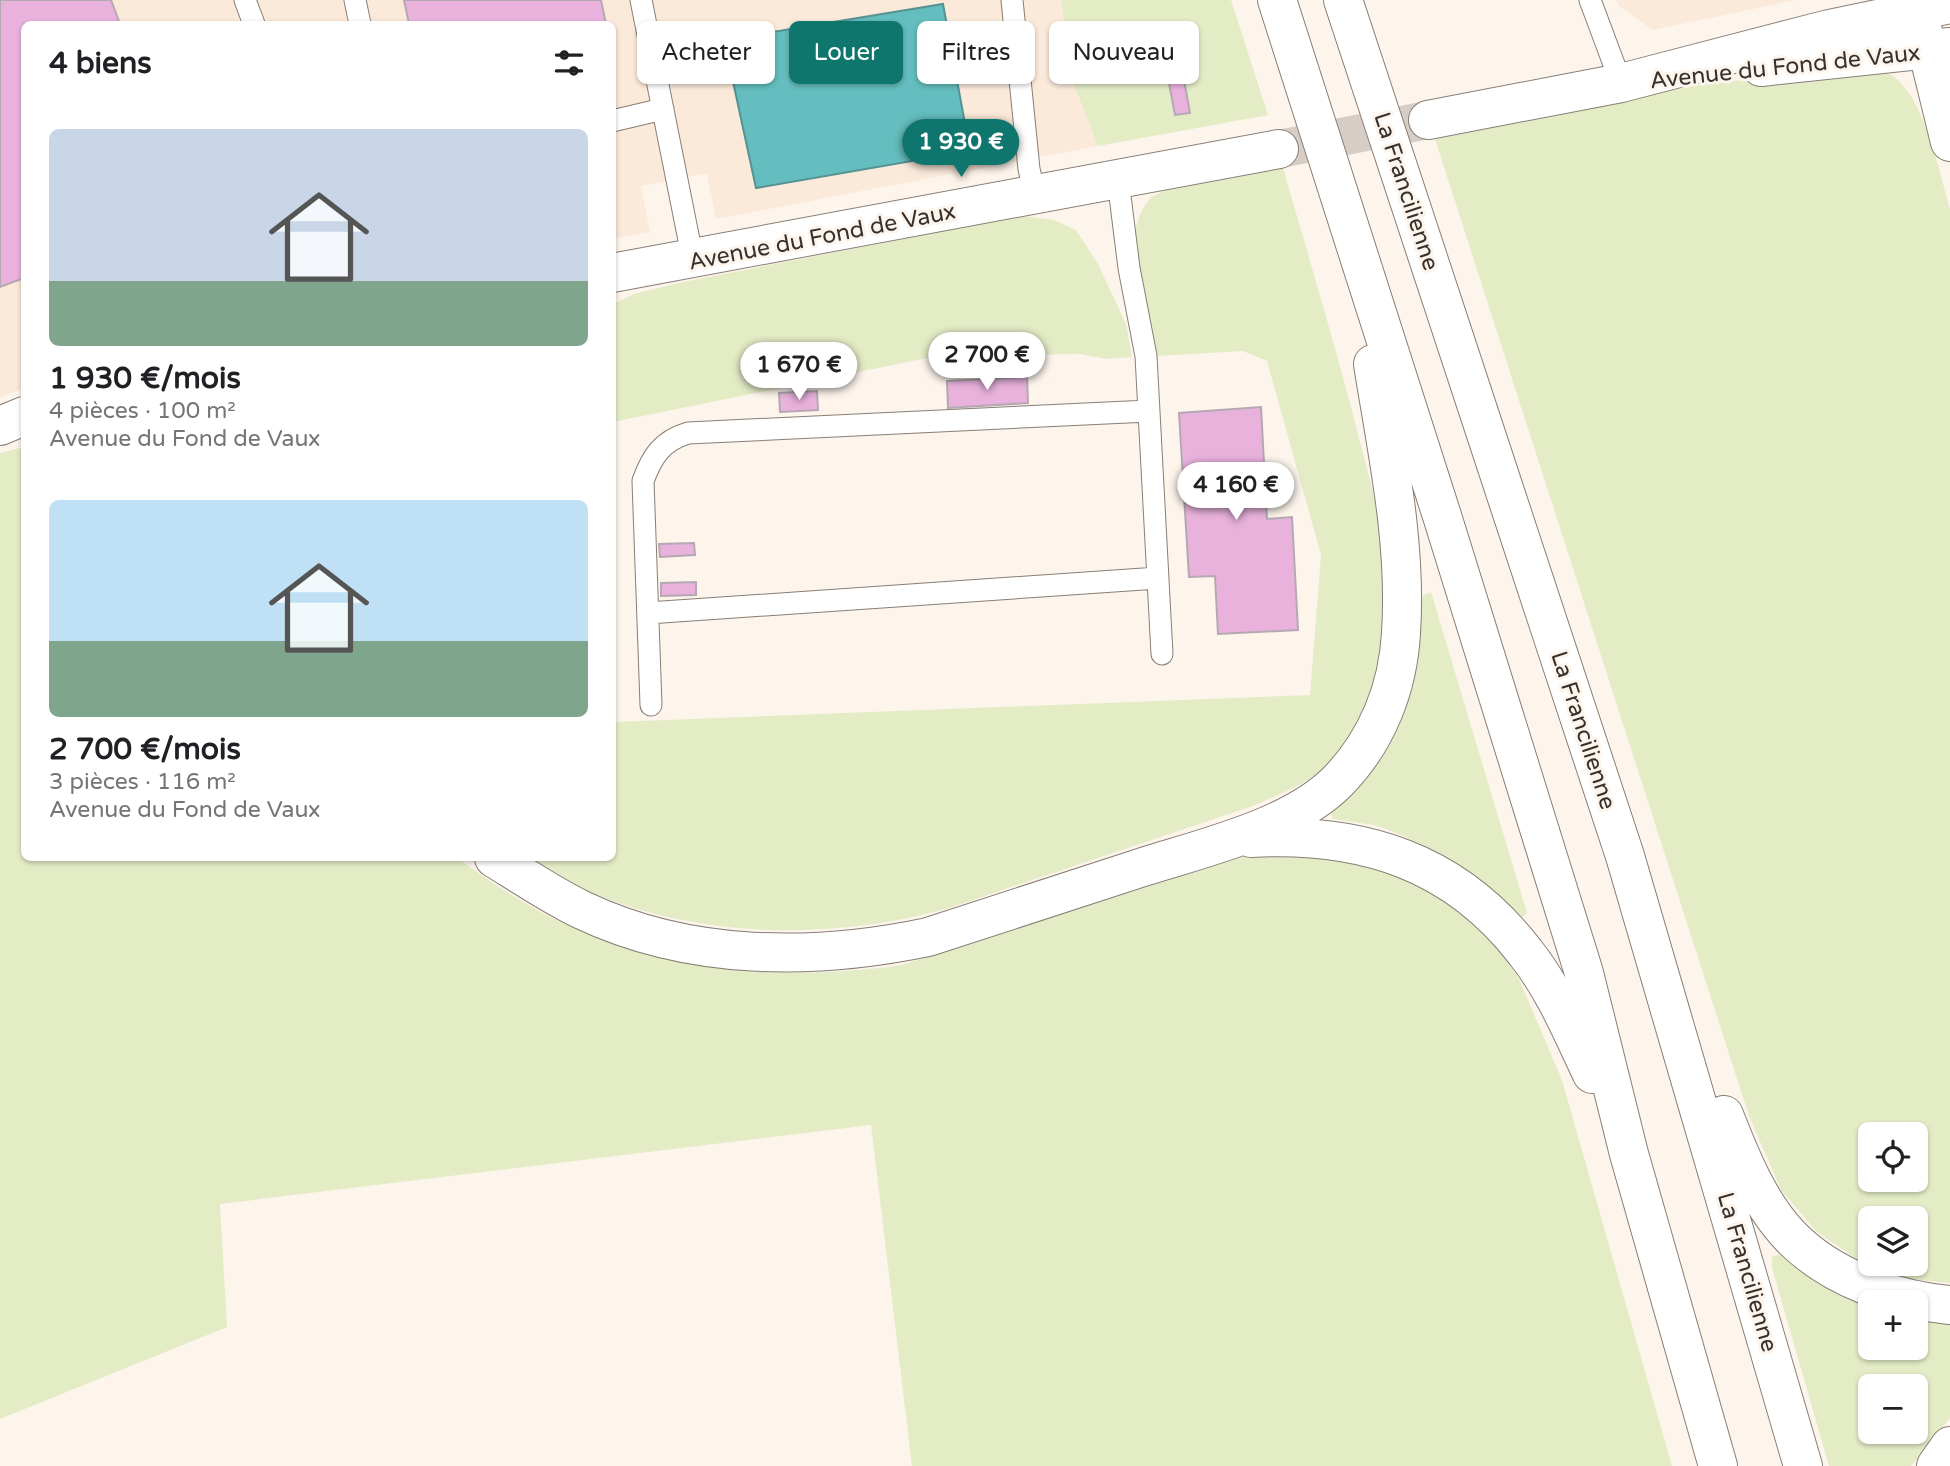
<!DOCTYPE html>
<html lang="fr">
<meta charset="utf-8">
<style>
:root{--surface:#fff;--page:#f2f2f2;--text:#202124;--muted:#757577;--accent:#0f766e}
body{margin:0;font-family:"Varela Round",sans-serif;background:var(--page);color:var(--text);height:100vh;display:flex;flex-direction:column;font-size:26px;white-space:nowrap}
*{box-sizing:border-box;margin:0}
p{font-size:23px;color:var(--muted)}
.icon{flex:none;width:38px;height:38px;fill:none;stroke:currentColor;stroke-width:2;stroke-linecap:round;stroke-linejoin:round}
.map{position:relative;flex:1;overflow:hidden}
.drawer{position:absolute;left:21px;top:21px;width:595px;height:840px;display:flex;flex-direction:column;background:var(--surface);border-radius:10px;box-shadow:0 2px 5px #0004}
.drawer>*{flex:none}
.guide{position:absolute;left:637px;top:21px;width:665px;height:63px;display:flex;gap:14px}
.controls{position:absolute;left:1858px;top:1122px;display:grid;gap:14px}
.controls a{display:grid;place-items:center;width:70px;height:70px;border-radius:10px;background:var(--surface);box-shadow:0 2px 5px #0004;font-size:35px}
.price{position:absolute;translate:-50% -60px;padding:0 16px;border-radius:24px;background:#fff;color:#222;font-size:23px;line-height:46px;filter:drop-shadow(0 2px 4px #0008)}
.price::after{content:'';position:absolute;left:50%;top:42px;width:21px;height:16px;margin-left:-10px;background:inherit;clip-path:polygon(0 0,100% 0,50% 100%)}
.price.active{background:var(--accent);color:#fff}
ul{padding:0;list-style:none}
li{display:grid;align-content:center;gap:14px;height:371px;padding:0 28px}
li span{display:grid;place-items:center;height:217px;border-radius:10px;color:#555}
li>.icon{margin-inline-start:auto}
span .icon{width:126px;height:126px;fill:#fffc;stroke-width:1}
li b{font-size:30px}
h2{display:flex;justify-content:space-between;align-items:center;height:84px;padding:0 28px;font-size:30px}
.chip{padding:0 24px;border-radius:10px;background:var(--surface);box-shadow:0 2px 5px #0004;font-size:24px;line-height:63px}
.chip.active{background:var(--accent);color:#fff}
.map>svg:first-child{display:block}
</style>
<div class="map">
<svg width="1950" height="1466" viewBox="0 0 1950 1466">
<rect width="100%" height="100%" fill="#fdf4ec"/>
<path fill="#fbe9da" d="M0,0H1061L1072,80L1098,146L716,219L707,173L641,186L650,232L613,239L612,24H24V388L0,397Z
M1616,0H1795L1653,30L1618,5Z"/>
<path fill="#e4ecc6" fill-rule="evenodd" d="M1061,0H1231L1268,115L1098,146L1072,80Z
M1835,71C1850,71 1876,67 1889,74C1923,90 1940,174 1950,209V1283L1900,1278L1858,1260L1817,1232L1781,1190L1749,1116L1435,139L1703,84ZM1871,1134H1916V1180H1871ZM1871,1218H1916V1264H1871Z
M1283,168C1310,261 1338,355 1362,449C1372,490 1385,531 1389,573C1393,628 1374,706 1341,750C1320,779 1285,792 1253,806L946,909C810,946 648,938 528,858H612L613,722L1310,695L1321,555L1267,361L1243,351L1157,356L1134,241C1135,226 1140,211 1149,200C1164,183 1257,172 1283,168Z
M1022,216L1054,220L1076,230L1098,264L1126,324L1132,357L1107,359L1079,354L932,357L613,422V304L634,294L683,282Z
M24,447V858H457C476,871 495,885 515,897C630,969 770,984 902,965L1270,848L1388,870L1438,895L1482,925L1519,979L1562,1080L1672,1466H912L871,1125L220,1204L227,1327L0,1419V453Z
M1431,592L1527,913L1521,918C1480,881 1438,849 1386,829C1370,823 1350,822 1333,819L1328,810L1418,598Z
M1780,1254L1839,1295L1871,1307V1348H1916V1319L1950,1322V1418L1911,1466H1829L1772,1268V1257ZM1871,1386H1916V1432H1871Z"/>
<path fill="#64bdbe" stroke="#569393" stroke-width="2" d="M943,4L970,151L756,188L724,40Z"/>
<path fill="#e9b2dd" stroke="#b4a9b2" stroke-width="2" d="M0,0H111L120,24H24V278L0,287Z
M404,0H601L606,24H409Z
M1184,80L1190,113L1175,115L1169,83Z
M1027,377L1028,403L948,408L947,381Z
M817,391L818,410L780,412L779,393Z
M1261,407L1267,519L1292,517L1298,630L1218,634L1215,576L1189,577L1179,413Z
M694,543L695,555L660,557L659,544Z
M696,582V595L661,596V583Z"/>
<g fill="none" stroke-linecap="round" stroke-linejoin="round">
<path stroke="#d5cdc6" stroke-width="38" stroke-dasharray="38 19" stroke-linecap="butt" d="M1279,149L1428,120"/>
<g stroke="#887e75" stroke-width="23">
<path id="service" d="M245,0L254,24
M355,0L360,24
M641,0L693,260
M1012,0L1029,169L1035,195
M1590,0L1621,83
M612,121L663,109
M1118,180L1129,268L1146,356L1162,654
M648,613L1158,578
M651,705L643,481C652,456 662,441 688,433L1149,411"/>
</g>
<g stroke="#887e75" stroke-width="40">
<path id="tertiary" d="M1761,67L1950,47
M1428,120L1621,83L1829,29L1950,4
M612,273L1279,149
M0,426L24,416"/>
</g>
<g stroke="#887e75" stroke-width="40">
<path id="trunk" d="M1277,0L1443,519L1584,973L1629,1154L1718,1466
M1343,0L1625,856L1803,1466
M1918,11L1950,142
M1251,838C1362,832 1455,861 1525,952C1554,988 1572,1032 1592,1074
M494,858C523,876 551,895 582,910C689,961 814,961 928,937C999,914 1070,891 1140,868C1202,848 1292,828 1338,781C1377,741 1398,688 1401,633C1407,543 1387,452 1373,364
M1724,1115C1740,1156 1759,1204 1791,1237C1831,1278 1894,1300 1950,1305
M1936,1466L1950,1446"/>
</g>
<use href="#service" stroke="#fff" stroke-width="21"/>
<use href="#tertiary" stroke="#fff" stroke-width="38"/>
<use href="#trunk" stroke="#fff" stroke-width="38"/>
</g>
<g text-anchor="middle" stroke-width="6" stroke-linejoin="round" paint-order="stroke">
<g font-size="23" fill="#36312e" stroke="#fdf4ec">
<text transform="translate(1785 66) rotate(-6)" y="8">Avenue du Fond de Vaux</text>
<text transform="translate(1407 191) rotate(72)" y="8">La Francilienne</text>
<text transform="translate(822 236) rotate(-11)" y="8">Avenue du Fond de Vaux</text>
<text transform="translate(1584 730) rotate(72)" y="8">La Francilienne</text>
<text transform="translate(1748 1272) rotate(74)" y="8">La Francilienne</text>
</g>
</g>
</svg>
<div class="controls">
<a><svg class="icon" aria-label="locate" viewBox="0 0 24 24"><circle cx="12" cy="12" r="6"/><path d="M12 2v4M12 18v4M2 12h4M18 12h4"/></svg></a>
<a><svg class="icon" aria-label="layers" viewBox="0 0 24 24"><path d="M12 4l9 5-9 5-9-5zM3 14l9 5 9-5"/></svg></a>
<a>+</a>
<a>−</a>
</div>
<b class="price active" style="left:961px;top:179px">1 930 €</b>
<b class="price" style="left:987px;top:392px">2 700 €</b>
<b class="price" style="left:799px;top:402px">1 670 €</b>
<b class="price" style="left:1236px;top:522px">4 160 €</b>
<div class="guide">
<a class="chip">Acheter</a>
<a class="chip active">Louer</a>
<a class="chip">Filtres</a>
<a class="chip">Nouveau</a>
</div>
<section class="drawer">
<h2>4 biens<svg class="icon" aria-label="filters" viewBox="0 0 24 24"><path d="M4 7h16M4 17h16"/><circle cx="9" cy="7" r="2"/><circle cx="15" cy="17" r="2"/></svg></h2>
<ul>
<li><span style="background:linear-gradient(#c9d6e8 70%,#7fa58c 0)"><svg class="icon" aria-label="home" viewBox="0 0 24 24"><path d="M3 11l9-7 9 7M6 9v11h12V9"/></svg></span><div><b>1 930 €/mois</b><p>4 pièces · 100 m²</p><p>Avenue du Fond de Vaux</p></div></li>
<li><span style="background:linear-gradient(#bfe0f5 65%,#7fa58c 0)"><svg class="icon" aria-label="home" viewBox="0 0 24 24"><path d="M3 11l9-7 9 7M6 9v11h12V9"/></svg></span><div><b>2 700 €/mois</b><p>3 pièces · 116 m²</p><p>Avenue du Fond de Vaux</p></div></li>
</ul>
</section>
</div>
